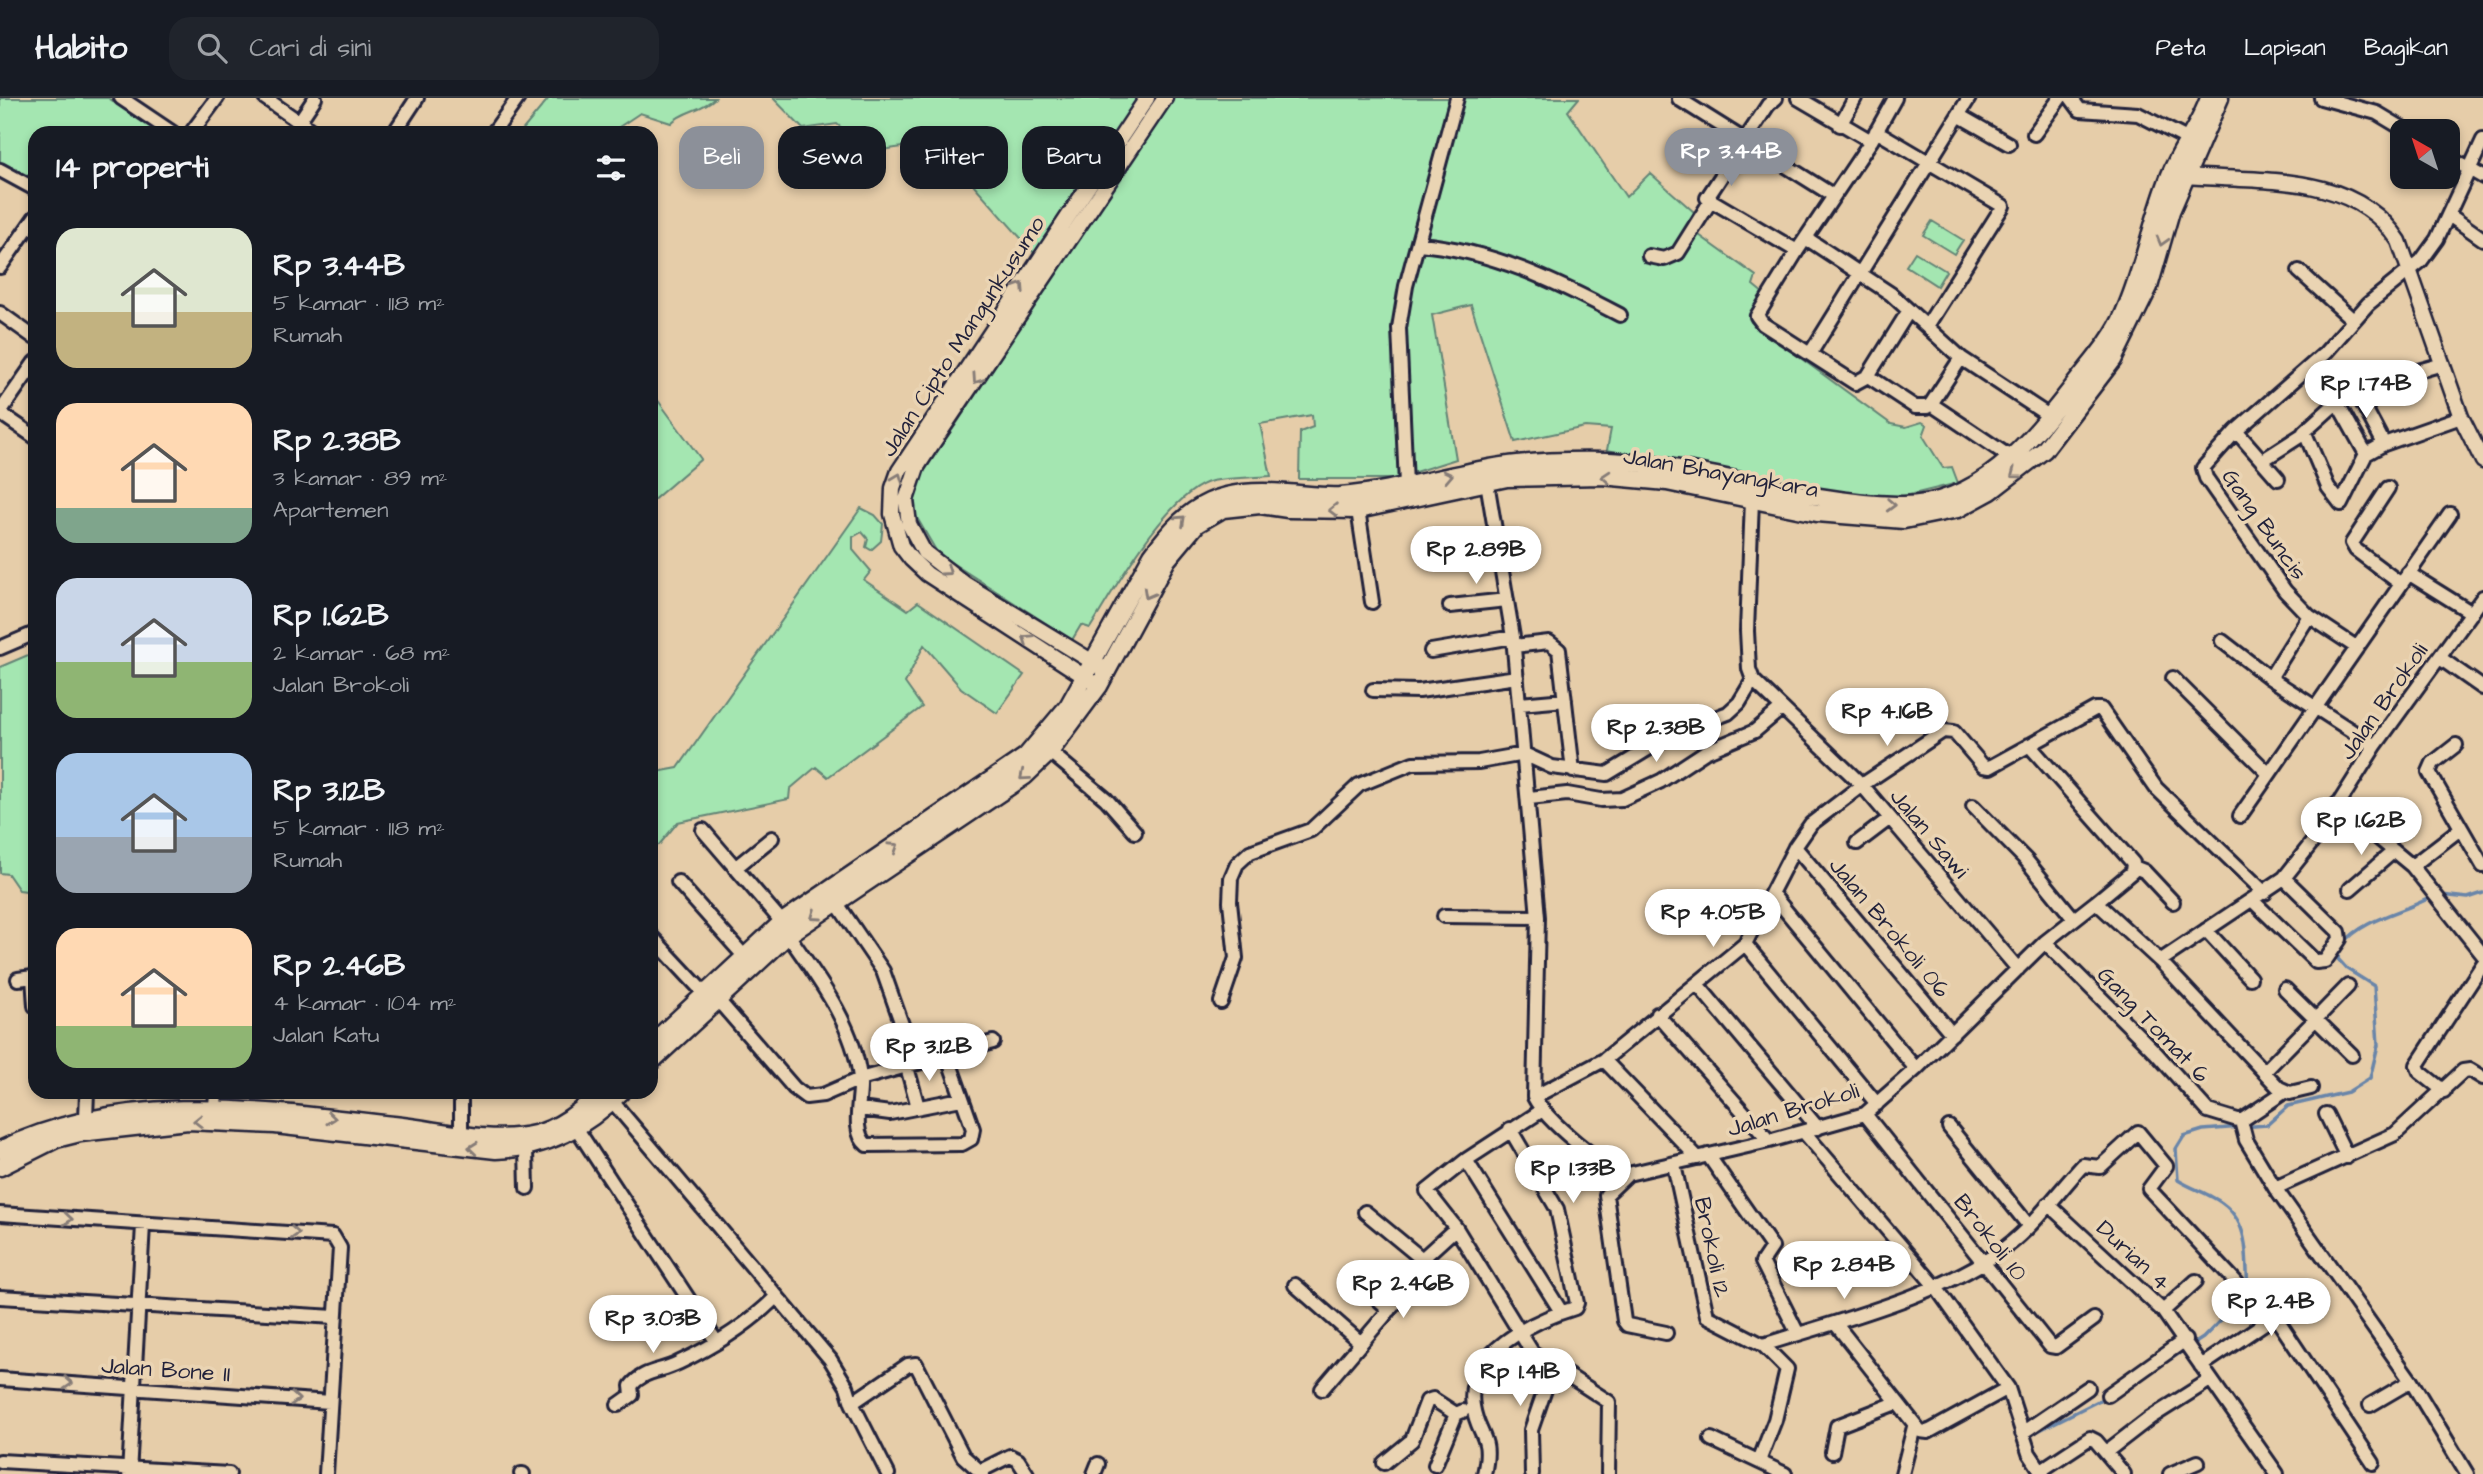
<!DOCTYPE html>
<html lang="id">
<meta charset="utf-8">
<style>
:root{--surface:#171b24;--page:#20242c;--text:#f1f3f6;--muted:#9ea1a6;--line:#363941;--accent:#8c9099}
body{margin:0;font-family:"Architects Daughter",sans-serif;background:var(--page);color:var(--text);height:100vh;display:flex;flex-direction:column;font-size:26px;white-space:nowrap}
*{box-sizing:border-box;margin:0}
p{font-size:23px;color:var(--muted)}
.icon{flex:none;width:38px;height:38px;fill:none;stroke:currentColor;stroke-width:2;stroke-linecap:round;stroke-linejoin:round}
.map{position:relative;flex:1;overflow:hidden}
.sheet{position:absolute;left:28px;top:28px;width:630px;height:973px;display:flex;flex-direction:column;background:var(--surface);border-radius:21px;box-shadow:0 4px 10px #0003}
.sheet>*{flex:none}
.top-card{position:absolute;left:679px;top:28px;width:665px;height:63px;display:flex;gap:14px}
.needle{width:46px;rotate:321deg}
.fabs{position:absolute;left:2390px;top:21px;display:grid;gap:14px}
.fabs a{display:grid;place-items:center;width:70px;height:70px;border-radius:14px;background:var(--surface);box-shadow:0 4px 10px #0003;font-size:35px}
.price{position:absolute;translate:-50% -60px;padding:0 16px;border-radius:24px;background:#fff;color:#222;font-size:23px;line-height:46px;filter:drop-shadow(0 2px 4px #0008)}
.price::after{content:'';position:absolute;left:50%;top:42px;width:21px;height:16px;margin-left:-10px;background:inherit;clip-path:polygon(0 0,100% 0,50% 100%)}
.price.current{background:var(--accent);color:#fff}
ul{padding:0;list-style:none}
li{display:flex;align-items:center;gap:21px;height:175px;padding:0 28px}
li span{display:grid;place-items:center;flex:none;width:196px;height:140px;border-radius:21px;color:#555}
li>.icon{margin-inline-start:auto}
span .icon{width:84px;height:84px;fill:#fffc;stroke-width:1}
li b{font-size:30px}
h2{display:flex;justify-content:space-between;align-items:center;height:84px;padding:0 28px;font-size:30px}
.pill{padding:0 24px;border-radius:21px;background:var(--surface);box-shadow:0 4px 10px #0003;font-size:24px;line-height:63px}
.pill.current{background:var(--accent);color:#fff}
header{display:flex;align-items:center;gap:42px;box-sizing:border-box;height:98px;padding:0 35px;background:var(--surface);border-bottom:2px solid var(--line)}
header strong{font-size:33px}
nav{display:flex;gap:38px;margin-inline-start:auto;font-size:24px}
.search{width:490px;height:63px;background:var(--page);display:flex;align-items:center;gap:18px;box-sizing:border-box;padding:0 24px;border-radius:21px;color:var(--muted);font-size:26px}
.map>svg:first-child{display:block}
</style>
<header>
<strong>Habito</strong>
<div class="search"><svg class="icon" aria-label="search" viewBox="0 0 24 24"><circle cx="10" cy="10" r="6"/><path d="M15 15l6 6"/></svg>Cari di sini</div>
<nav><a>Peta</a><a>Lapisan</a><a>Bagikan</a></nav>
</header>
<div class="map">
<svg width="2483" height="1376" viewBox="0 0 2483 1376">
<rect width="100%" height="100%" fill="#e6cda9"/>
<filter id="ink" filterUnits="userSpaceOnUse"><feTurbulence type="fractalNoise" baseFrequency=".0143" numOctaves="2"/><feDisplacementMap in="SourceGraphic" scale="14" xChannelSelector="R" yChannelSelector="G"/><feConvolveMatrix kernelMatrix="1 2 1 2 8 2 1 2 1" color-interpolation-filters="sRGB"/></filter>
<g filter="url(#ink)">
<path fill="#a4e6b1" stroke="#638476" stroke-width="2" d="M0,0H108L164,35H35V85L0,66Z
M549,0H715C702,13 684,12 671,25L640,15L610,35H520Z
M773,0H1142L1034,155L936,44L869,54L837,26L803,31Z
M1171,0H1579L1568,13L1626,99L1650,75L1694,114L1689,125L1699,137L1756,178L1753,187L1764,196L1750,219L1751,224L1891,326L1906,329L1922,324L1927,327L1923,338L1943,370L1952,369L1958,385L1893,401L1836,396L1607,352L1611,331L1585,329L1515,344L1471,207L1432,217L1456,361L1393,381H1299L1300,334L1313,329L1312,317L1260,326L1271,378C1252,380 1230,379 1212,383C1168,394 1114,492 1090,530L1081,527L1072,542L938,456L913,413L912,388L955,328Z
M1932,123L1963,142L1954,156L1923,137Z
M1915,154L1946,173L1937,188L1906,168Z
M651,293L701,361L651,404Z
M861,410L875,417L883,426L881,443L871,452L866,449L868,441L862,434L853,439V452L871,473L864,482L908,512L918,504L1024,577L997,615L961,590L924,547L905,585L922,609L828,679L816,669L790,691L789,701L678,724L659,747L651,748V675L678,670Z
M35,554V794L19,792L8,776L0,775V569Z"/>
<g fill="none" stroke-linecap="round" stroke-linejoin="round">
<path stroke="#6985a9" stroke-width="3.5" d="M2441,797L2468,800L2483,795
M2343,846C2364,820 2403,815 2431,799
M2149,1275L2203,1240L2248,1194C2245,1156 2252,1119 2212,1099C2201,1093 2189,1089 2178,1082L2176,1051L2184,1038L2203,1032L2267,1027L2288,1008L2348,994L2370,980L2378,947L2374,888L2347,871L2338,861L2339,852
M2028,1338L2106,1299"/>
<g stroke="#22223b" stroke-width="18">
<path id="minor" d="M121,0L173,35
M265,0L315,35
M1776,0L1768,7L1707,100L1797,153
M1798,0L1871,43
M1895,0L1871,43L1797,153L1757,218L1763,226L1855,285L1868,278L1908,214
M2071,0L2080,12L2138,16L2187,41
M2321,0L2377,15L2407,33
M1679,1L1834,98
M1960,18L2009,46
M299,24L315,0
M1840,27L1855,0
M1876,33L2003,108L1927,228
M191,35L217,0
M394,35L417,0
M493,35L518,0
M2034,36L2060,0
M2448,59L2483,79
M0,72L35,91
M2449,117L2483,141
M1806,140L1891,196L1961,260L2049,318
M1419,146C1491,152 1557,184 1620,217
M1649,158L1664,161L1678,155L1710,104
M0,169L35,119
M2299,173L2353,222
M0,215L35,240
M1810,256L1969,0
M1868,278L1915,309H1927L1931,306L2013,361
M2393,280L2443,266
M2337,304L2366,356
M1931,306L1961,260
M0,314L35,264
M0,315L35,339
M2236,333L2278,381
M2304,334L2354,289L2384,346
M2263,362L2305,335L2328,389L2341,406L2366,356L2384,346L2461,319
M1487,384L1513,539L1538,819L1534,999C1546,1022 1602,1070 1628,1076L1769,1043L1865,1016L1916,971L2045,844L2096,804L2160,863L2284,780L2322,732L2375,648L2483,499
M1406,387L1399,230L1406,188L1457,0
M2388,390L2352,445L2356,452L2401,486
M1752,402L1747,533L1749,571L1753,582L1862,687L2018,871
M1358,412L1372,504
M2408,475L2472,515
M1450,508L1507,502
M2222,543L2270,580L2375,648
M1514,548L1549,544L1559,552L1573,673
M2356,549L2309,518L2285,493L2206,380L2203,370L2236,333L2325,255L2368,206L2421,163L2437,141L2483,42
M0,550L35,535
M1431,553L1513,539
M2440,560L2483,590
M2173,580L2269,676
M2270,580L2309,518
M1373,592L1419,593L1517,579
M1520,606L1565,602
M2029,647L2133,765L2132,774L2096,804
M2456,647L2433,665L2429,674L2483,768
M1050,654L1106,701L1135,734
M1529,700L1567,696L1601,702L1622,701L1661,683L1705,654L1755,633L1781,611
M2337,706L2412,768L2483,857
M1973,708L2026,762L2074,821
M2240,718L2450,416
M703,732L782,824
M1857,745L1890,720
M1795,749L1952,936
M2412,768L2460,731
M2134,769L2144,773L2173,804
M735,770L772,740
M678,784L744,858
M2350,791L2394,753
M1772,796L1916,971
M2253,803L2316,864L2325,863L2340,841L2339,834L2284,780
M836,804L883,873L905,935
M1444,818L1538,819
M2206,832L2250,880
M788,837C818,880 854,927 860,980C862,1000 850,1034 867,1047L962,1046L971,1041L973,1031L947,957
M651,838L704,895
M2045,844L2156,955L2208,1013L2241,1023
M1745,846L1877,1006
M2160,863L2279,990L2290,995L2311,990
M18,881L33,879L35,908
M1697,886L1818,1030
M2285,891L2352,957
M717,901L794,990L806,999L823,997L860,981L993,944
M1221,904L1236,860L1230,804L1231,780L1237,766L1250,754L1311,732L1359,687L1413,665L1479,664L1524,656L1552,669L1607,676L1671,637L1728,615L1739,605L1753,582
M1657,916L1769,1043
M1604,962L1698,1060
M907,969L918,1009
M2264,974L2348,888
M2444,993L2420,974L2417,967L2483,866
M1534,999L1604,962L1745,846L1795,749L1811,726L1862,687L1943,633L1954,634L1983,668L1990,669L2095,611H2101L2156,690L2265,795
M612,1003L830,1261L847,1289L852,1305L908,1267L916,1266L963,1358L983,1376
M215,1009L216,994
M860,1011L890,1015L961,1001
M1541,1013L1466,1062L1427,1093L1456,1130L1532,1254L1609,1304L1608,1376
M1865,1016L2050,1248L2056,1249L2094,1221
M2326,1016L2347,1059
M86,1020L87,994
M2241,1023L2246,1042L2275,1090L2411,1283L2467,1376
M2241,1023L2284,994
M1949,1029L2029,1128
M577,1031L716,1243
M1804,1034L1935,1188L2008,1290L2029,1355L2043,1376
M461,1035V994
M526,1051L527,1090
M1708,1057L1772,1149L1762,1164L1798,1236
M1466,1062L1560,1212
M1674,1067L1707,1218L1763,1247L1787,1271L1775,1322L1759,1363
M1628,1076L1606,1097L1624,1223L1627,1227L1666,1235
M2275,1090L2395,1036L2463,973L2470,972L2483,980
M2048,1106L2163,1213L2277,1376
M1365,1114L1422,1161
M0,1116L333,1138L340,1150L326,1376
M1354,1179L1390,1212
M1295,1187L1361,1245
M0,1199L335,1219
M2163,1213L2196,1183
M2275,1218L2373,1365
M1835,1225L1920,1333L1928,1334L2008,1290
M1763,1247C1838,1223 1943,1197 2006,1149C2035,1127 2058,1094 2083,1067L2100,1069L2138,1034L2166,1068L2149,1091L2237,1185
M2201,1268L2275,1218L2258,1191
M0,1281L330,1304
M1322,1291L1414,1183L1423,1169L1422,1161L1456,1130
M2108,1297L2185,1242
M852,1305L888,1376
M618,1307L632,1297L631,1288C643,1272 661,1274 678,1265C714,1248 748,1227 776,1199
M2370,1307L2411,1283
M2022,1335L2088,1290
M1711,1341L1785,1376
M1832,1354L1837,1328L1896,1305
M2106,1354L2150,1320L2210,1282
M0,1363L229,1376
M1384,1365L1412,1342L1427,1303L1433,1301L1456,1316
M1435,1367L1456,1316L1463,1313
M980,1373L1010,1358L1018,1362L1027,1376
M2040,1373L2090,1340L2096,1343L2124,1376
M129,1376L143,1127
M521,1376H523
M1094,1376L1098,1366
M1484,1376C1493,1336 1478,1340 1473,1308C1464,1255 1535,1222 1575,1210L1577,1205L1557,1111L1510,1031
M1532,1376L1531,1332L1550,1277L1557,1270
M1902,1376L1914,1329
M2170,1376L2198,1364"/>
</g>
<g stroke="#22223b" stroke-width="19">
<path id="tertiary" d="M2185,78C2258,84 2354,73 2399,143L2461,319L2483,363
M1106,572L965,486L924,454L909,426L906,402L917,369L928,352L1165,0
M1099,588L927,476L911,461L901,448L892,416L893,390L899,373L1147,0"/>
</g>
<g stroke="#22223b" stroke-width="21">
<path id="secondary" d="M651,946L782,824L1026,658L1068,608L1152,457C1191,403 1221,390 1287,395C1304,396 1322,399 1340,398C1390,394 1439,379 1489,370C1529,363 1569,362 1609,363C1706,367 1799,405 1897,407C1978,410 2030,344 2075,286C2092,264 2113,241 2124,215C2144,170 2152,122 2170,77C2181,50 2200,27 2209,0
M651,964L788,837L1025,678L1050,654L1099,588L1167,462L1197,426L1223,411L1260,407L1288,411L1358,412L1507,380L1602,378L1667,384L1817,415L1904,422L1958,411L1991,393L2044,352L2113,262L2149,189L2171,113L2220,0
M0,1052C128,990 267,1013 402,1028C444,1033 493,1046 535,1036C561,1030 582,1011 602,994
M0,1069L56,1041L80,1035L188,1023L275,1027L496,1052C547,1050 585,1030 621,994"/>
</g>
<use href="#minor" stroke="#ead4b3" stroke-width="12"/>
<use href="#tertiary" stroke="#ead4b3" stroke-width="14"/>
<use href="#secondary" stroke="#ead4b3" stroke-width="16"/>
</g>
<defs><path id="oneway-chevron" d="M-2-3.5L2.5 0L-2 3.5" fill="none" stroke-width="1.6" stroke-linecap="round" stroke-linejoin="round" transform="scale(1.75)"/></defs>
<g stroke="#867b77">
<use href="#oneway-chevron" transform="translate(2162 143) rotate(106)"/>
<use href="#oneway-chevron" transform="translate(1020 189) rotate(-57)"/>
<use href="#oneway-chevron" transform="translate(977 281) rotate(124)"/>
<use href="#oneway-chevron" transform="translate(2015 376) rotate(143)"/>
<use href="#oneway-chevron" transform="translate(1448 378) rotate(-12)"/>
<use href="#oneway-chevron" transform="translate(1606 379) rotate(-176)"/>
<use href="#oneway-chevron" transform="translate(898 380) rotate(-69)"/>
<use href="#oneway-chevron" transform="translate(1891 407) rotate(2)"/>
<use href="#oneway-chevron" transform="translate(1333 412) rotate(179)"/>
<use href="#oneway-chevron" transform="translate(1181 422) rotate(-43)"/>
<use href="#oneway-chevron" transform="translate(947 473) rotate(35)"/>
<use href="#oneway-chevron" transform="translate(1148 496) rotate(119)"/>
<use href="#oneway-chevron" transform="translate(1027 541) rotate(-146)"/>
<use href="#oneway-chevron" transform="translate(1024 678) rotate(140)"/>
<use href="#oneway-chevron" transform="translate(894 749) rotate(-33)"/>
<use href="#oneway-chevron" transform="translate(815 818) rotate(145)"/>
<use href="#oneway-chevron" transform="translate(331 1020) rotate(6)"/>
<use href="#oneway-chevron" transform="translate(198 1023) rotate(180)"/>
<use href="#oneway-chevron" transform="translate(473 1050) rotate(-174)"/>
<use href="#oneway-chevron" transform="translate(68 1121) rotate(5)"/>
<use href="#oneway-chevron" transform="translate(295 1135) rotate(3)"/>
<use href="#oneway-chevron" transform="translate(68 1285) rotate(4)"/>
<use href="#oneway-chevron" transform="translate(295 1301) rotate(4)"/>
</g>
</g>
<g text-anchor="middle" stroke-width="7" stroke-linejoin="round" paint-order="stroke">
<g font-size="23" fill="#22223b" stroke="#ead4b3">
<text transform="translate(962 238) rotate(-57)" y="8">Jalan Cipto Mangunkusumo</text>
<text transform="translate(1721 374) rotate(10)" y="8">Jalan Bhayangkara</text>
<text transform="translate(2265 426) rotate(55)" y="8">Gang Buncis</text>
<text transform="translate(2383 603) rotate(-55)" y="8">Jalan Brokoli</text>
<text transform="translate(1930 735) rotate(50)" y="8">Jalan Sawi</text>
<text transform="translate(1890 829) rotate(50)" y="8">Jalan Brokoli 06</text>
<text transform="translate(2154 926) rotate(46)" y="8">Gang Tomat 6</text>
<text transform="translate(1793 1011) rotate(-17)" y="8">Jalan Brokoli</text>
<text transform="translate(1991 1139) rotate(52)" y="8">Brokoli 10</text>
<text transform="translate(1713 1149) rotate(78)" y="8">Brokoli 12</text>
<text transform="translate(2134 1157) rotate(43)" y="8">Durian 4</text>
<text transform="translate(166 1271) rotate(4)" y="8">Jalan Bone II</text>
</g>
</g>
</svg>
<div class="fabs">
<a><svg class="needle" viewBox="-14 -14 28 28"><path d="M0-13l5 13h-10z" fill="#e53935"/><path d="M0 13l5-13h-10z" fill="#9ea1a6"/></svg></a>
</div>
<b class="price current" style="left:1731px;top:90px">Rp 3.44B</b>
<b class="price" style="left:2366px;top:322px">Rp 1.74B</b>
<b class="price" style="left:1476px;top:488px">Rp 2.89B</b>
<b class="price" style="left:1887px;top:650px">Rp 4.16B</b>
<b class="price" style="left:1656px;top:666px">Rp 2.38B</b>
<b class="price" style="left:2361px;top:759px">Rp 1.62B</b>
<b class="price" style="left:1713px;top:851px">Rp 4.05B</b>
<b class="price" style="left:929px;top:985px">Rp 3.12B</b>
<b class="price" style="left:1573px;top:1107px">Rp 1.33B</b>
<b class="price" style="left:1844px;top:1203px">Rp 2.84B</b>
<b class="price" style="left:1403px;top:1222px">Rp 2.46B</b>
<b class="price" style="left:2271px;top:1240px">Rp 2.4B</b>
<b class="price" style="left:653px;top:1257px">Rp 3.03B</b>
<b class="price" style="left:1520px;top:1310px">Rp 1.41B</b>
<div class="top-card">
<a class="pill current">Beli</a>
<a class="pill">Sewa</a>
<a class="pill">Filter</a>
<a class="pill">Baru</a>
</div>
<section class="sheet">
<h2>14 properti<svg class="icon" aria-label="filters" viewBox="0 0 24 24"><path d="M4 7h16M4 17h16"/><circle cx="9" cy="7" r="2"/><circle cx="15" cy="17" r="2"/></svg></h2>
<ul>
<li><span style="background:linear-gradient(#dfe7d0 60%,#c2b280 0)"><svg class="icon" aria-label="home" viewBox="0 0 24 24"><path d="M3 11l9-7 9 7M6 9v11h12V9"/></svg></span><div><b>Rp 3.44B</b><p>5 kamar · 118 m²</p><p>Rumah</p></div></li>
<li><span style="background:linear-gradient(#ffd9b3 75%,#7fa58c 0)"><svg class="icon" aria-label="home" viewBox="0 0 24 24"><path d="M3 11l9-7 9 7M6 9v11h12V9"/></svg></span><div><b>Rp 2.38B</b><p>3 kamar · 89 m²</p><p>Apartemen</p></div></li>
<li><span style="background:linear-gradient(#c9d6e8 60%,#8fb573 0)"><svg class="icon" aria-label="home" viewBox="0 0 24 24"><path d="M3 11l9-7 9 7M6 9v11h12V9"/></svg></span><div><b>Rp 1.62B</b><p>2 kamar · 68 m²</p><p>Jalan Brokoli</p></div></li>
<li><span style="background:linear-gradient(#a9c7e8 60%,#9aa5b1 0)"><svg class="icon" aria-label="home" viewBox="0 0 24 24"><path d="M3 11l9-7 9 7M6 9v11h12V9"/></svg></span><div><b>Rp 3.12B</b><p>5 kamar · 118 m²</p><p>Rumah</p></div></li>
<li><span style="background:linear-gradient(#ffd9b3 70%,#8fb573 0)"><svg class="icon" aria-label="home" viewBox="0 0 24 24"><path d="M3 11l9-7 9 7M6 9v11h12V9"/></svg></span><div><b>Rp 2.46B</b><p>4 kamar · 104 m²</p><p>Jalan Katu</p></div></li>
</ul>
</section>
</div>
